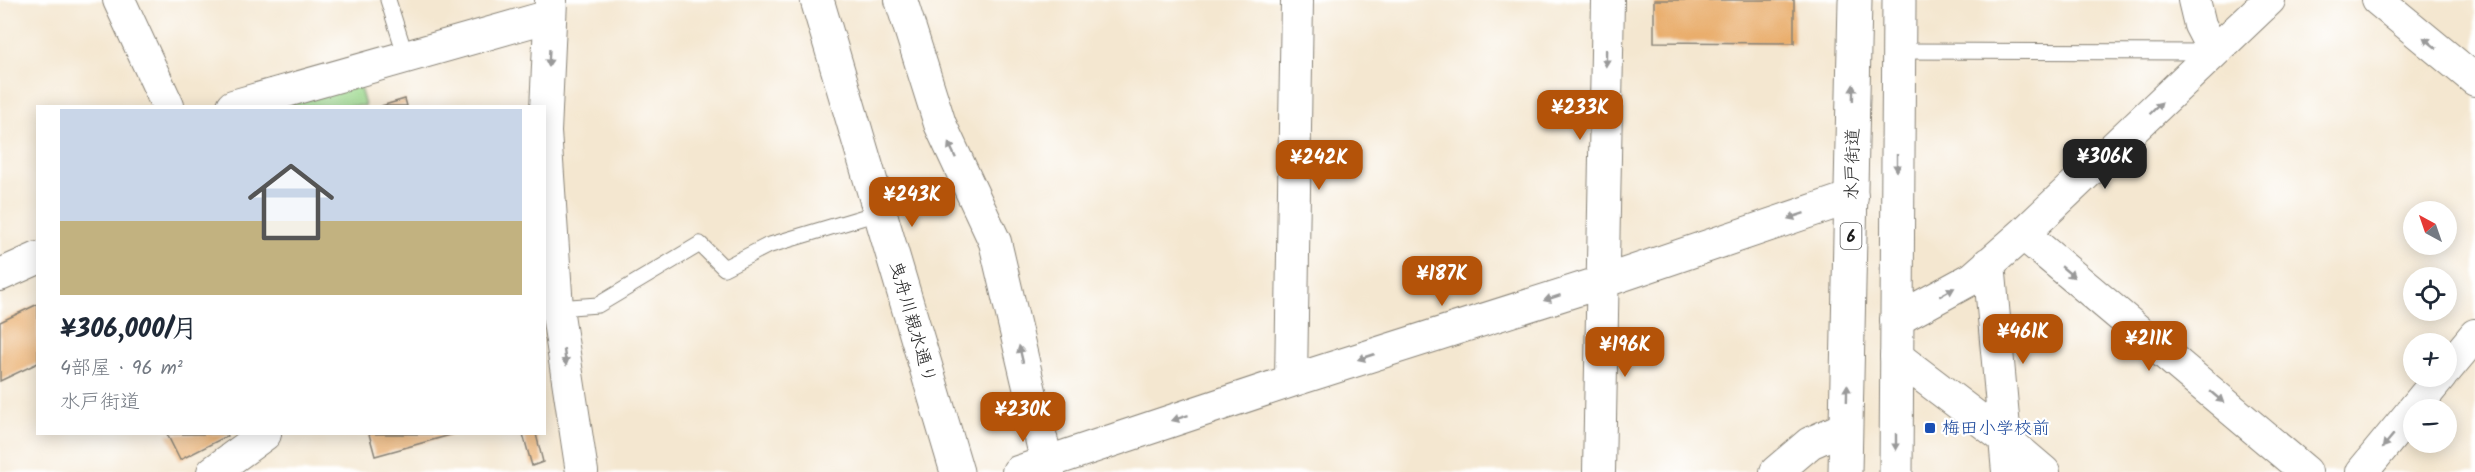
<!DOCTYPE html>
<html lang="ja">
<meta charset="utf-8">
<style>
:root{--surface:#fff;--page:#f6f6f7;--text:#1f2937;--muted:#747a83;--line:#e0e1e3;--accent:#b45309}
body{margin:0;font-family:Kalam,"Klee One",sans-serif;background:var(--page);color:var(--text);height:100vh;display:flex;flex-direction:column;font-size:22px;white-space:nowrap}
*{box-sizing:border-box;margin:0}
p{font-size:20px;color:var(--muted)}
.icon{flex:none;width:33px;height:33px;fill:none;stroke:currentColor;stroke-width:2;stroke-linecap:round;stroke-linejoin:round}
.map{position:relative;flex:1;overflow:hidden}
.side{position:absolute;left:36px;top:105px;width:510px;height:330px;display:flex;flex-direction:column;background:var(--surface);border-radius:0px;box-shadow:0 3px 15px #0003}
.side>*{flex:none}
.needle{width:39px;rotate:320deg}
.fabs{position:absolute;left:2403px;top:201px;display:grid;gap:12px}
.fabs a{display:grid;place-items:center;width:54px;height:54px;border-radius:50%;background:var(--surface);box-shadow:0 3px 15px #0003;font-size:30px}
.price{position:absolute;translate:-50% -51px;padding:0 14px;border-radius:12px;background:var(--accent);color:#fff;font-size:20px;line-height:39px;filter:drop-shadow(0 2px 3px #0008)}
.price::after{content:'';position:absolute;left:50%;top:36px;width:18px;height:14px;margin-left:-9px;background:inherit;clip-path:polygon(0 0,100% 0,50% 100%)}
.price.active{background:#222;color:#fff}
ul{padding:0;list-style:none}
li{display:grid;align-content:center;gap:12px;height:318px;padding:0 24px}
li+li{border-top:2px solid var(--line)}
li span{display:grid;place-items:center;height:186px;border-radius:0px;color:#555}
li>.icon{margin-inline-start:auto}
span .icon{width:108px;height:108px;fill:#fffc;stroke-width:1}
li b{font-size:26px}
.map>svg:first-child{display:block}
</style>
<div class="map">
<svg width="2475" height="472" viewBox="0 0 2475 472">
<rect width="100%" height="100%" fill="#fff"/>
<filter id="ink" filterUnits="userSpaceOnUse"><feTurbulence type="fractalNoise" baseFrequency=".0167" numOctaves="2"/><feDisplacementMap in="SourceGraphic" scale="12" xChannelSelector="R" yChannelSelector="G"/><feConvolveMatrix kernelMatrix="1 2 1 2 8 2 1 2 1" color-interpolation-filters="sRGB"/></filter>
<filter id="wash" filterUnits="userSpaceOnUse"><feTurbulence type="fractalNoise" baseFrequency=".008" numOctaves="4" result="noise"/><feDisplacementMap in="SourceGraphic" scale="24" xChannelSelector="R" yChannelSelector="G"/><feGaussianBlur stdDeviation="1.35" result="paint"/><feColorMatrix in="noise" values="0 0 0 0 0 0 0 0 0 0 0 0 0 0 0 0 0 1.4 0 .05"/><feComposite in="paint" operator="in"/></filter>
<g filter="url(#wash)">
<rect width="100%" height="100%" fill="#f4e7d0"/>
<path fill="#9cd88d" stroke="#5c7a54" stroke-width="1.5" d="M359,84L365,106H282Z"/>
<g id="blocks">
<path fill="#e9ad6c" d="M1654,0H1794V43L1654,42Z
M405,99L407,106H381Z
M38,304V363L0,381V322Z
M167,434H226L227,436L180,460Z
M369,434H454L375,456Z
M523,434H536L543,462L532,466Z"/>
</g>
</g>
<g filter="url(#ink)">
<use href="#blocks" fill-opacity="0" stroke="#888276" stroke-width="1.5"/>
<g fill="none" stroke-linecap="round" stroke-linejoin="round">
<g stroke="#888276" stroke-width="17">
<path id="lane" d="M388,0L406,57
M1898,51L2213,52
M557,308L598,305L700,244L724,268L767,246L881,212"/>
</g>
<g stroke="#888276" stroke-width="34">
<path id="street" d="M119,0L168,106
M551,0L545,132L557,308L582,472
M901,0L940,124L995,242L1049,472
M2194,0L2200,25L2214,52
M2378,0L2475,80
M233,106L550,16
M2023,234L2306,472
M1989,263L2008,472
M0,275L38,258
M1896,320L1973,278L2023,234L2269,0
M1896,356L2004,438L2044,472
M2446,370L2475,335
M1291,381L1297,0
M213,472L265,434
M1018,472L1291,381L1602,282L1852,197
M1599,472L1608,0
M1776,472L1810,443L1846,427
M2362,472L2441,376"/>
</g>
<g stroke="#888276" stroke-width="35">
<path id="secondary" d="M817,0L957,472"/>
</g>
<g stroke="#888276" stroke-width="35">
<path id="highway" d="M1845,472L1855,0
M1896,472L1899,0"/>
</g>
<use href="#lane" stroke="#fff" stroke-width="15"/>
<use href="#street" stroke="#fff" stroke-width="32"/>
<use href="#secondary" stroke="#fff" stroke-width="33"/>
<use href="#highway" stroke="#fff" stroke-width="33"/>
</g>
<defs><path id="oneway-solid" d="M-6-.8H1V-3.2L6.5 0L1 3.2V.8H-6Z" transform="scale(1.5)"/></defs>
<g fill="#999">
<use href="#oneway-solid" transform="translate(2430 43) rotate(-141)"/>
<use href="#oneway-solid" transform="translate(549 58) rotate(93)"/>
<use href="#oneway-solid" transform="translate(1606 58) rotate(91)"/>
<use href="#oneway-solid" transform="translate(1853 93) rotate(-89)"/>
<use href="#oneway-solid" transform="translate(2156 108) rotate(-44)"/>
<use href="#oneway-solid" transform="translate(952 150) rotate(-115)"/>
<use href="#oneway-solid" transform="translate(1897 163) rotate(90)"/>
<use href="#oneway-solid" transform="translate(1796 216) rotate(161)"/>
<use href="#oneway-solid" transform="translate(2068 272) rotate(40)"/>
<use href="#oneway-solid" transform="translate(1947 292) rotate(-29)"/>
<use href="#oneway-solid" transform="translate(1552 298) rotate(162)"/>
<use href="#oneway-solid" transform="translate(1021 354) rotate(-103)"/>
<use href="#oneway-solid" transform="translate(565 357) rotate(82)"/>
<use href="#oneway-solid" transform="translate(1366 357) rotate(162)"/>
<use href="#oneway-solid" transform="translate(1847 393) rotate(-89)"/>
<use href="#oneway-solid" transform="translate(2217 397) rotate(40)"/>
<use href="#oneway-solid" transform="translate(1180 418) rotate(162)"/>
<use href="#oneway-solid" transform="translate(2388 441) rotate(130)"/>
<use href="#oneway-solid" transform="translate(1896 442) rotate(90)"/>
</g>
</g>
<rect fill="#1a4fb4" stroke="#fff" stroke-width="2" x="1924" y="422" width="12" height="12" rx="3"/>
<g text-anchor="middle" stroke-width="4.5" stroke-linejoin="round" paint-order="stroke">
<rect fill="#fff" stroke="#606060" stroke-width="1.5" x="1840.5" y="223" width="21" height="26" rx="4.5"/>
<g font-size="16" font-weight="bold" fill="#1c1c1c">
<text x="1851" y="242">6</text>
</g>
<g font-size="18" fill="#1c1c1c" stroke="#fff">
<text transform="translate(1852 164) rotate(-89)" y="6">水戸街道</text>
<text transform="translate(913 322) rotate(74)" y="6">曳舟川親水通り</text>
</g>
<g font-size="18" fill="#164399" stroke="#fff" text-anchor="start">
<text x="1942" y="434">梅田小学校前</text>
</g>
</g>
</svg>
<div class="fabs">
<a><svg class="needle" viewBox="-14 -14 28 28"><path d="M0-13l5 13h-10z" fill="#e53935"/><path d="M0 13l5-13h-10z" fill="#747a83"/></svg></a>
<a><svg class="icon" aria-label="locate" viewBox="0 0 24 24"><circle cx="12" cy="12" r="6"/><path d="M12 2v4M12 18v4M2 12h4M18 12h4"/></svg></a>
<a>+</a>
<a>−</a>
</div>
<b class="price" style="left:1580px;top:141px">¥233K</b>
<b class="price active" style="left:2105px;top:190px">¥306K</b>
<b class="price" style="left:1319px;top:191px">¥242K</b>
<b class="price" style="left:912px;top:228px">¥243K</b>
<b class="price" style="left:1442px;top:307px">¥187K</b>
<b class="price" style="left:2023px;top:365px">¥461K</b>
<b class="price" style="left:2149px;top:372px">¥211K</b>
<b class="price" style="left:1625px;top:378px">¥196K</b>
<b class="price" style="left:1023px;top:443px">¥230K</b>
<section class="side">
<ul>
<li><span style="background:linear-gradient(#c9d6e8 60%,#c2b280 0)"><svg class="icon" aria-label="home" viewBox="0 0 24 24"><path d="M3 11l9-7 9 7M6 9v11h12V9"/></svg></span><div><b>¥306,000/月</b><p>4部屋 · 96 m²</p><p>水戸街道</p></div></li>
</ul>
</section>
</div>
